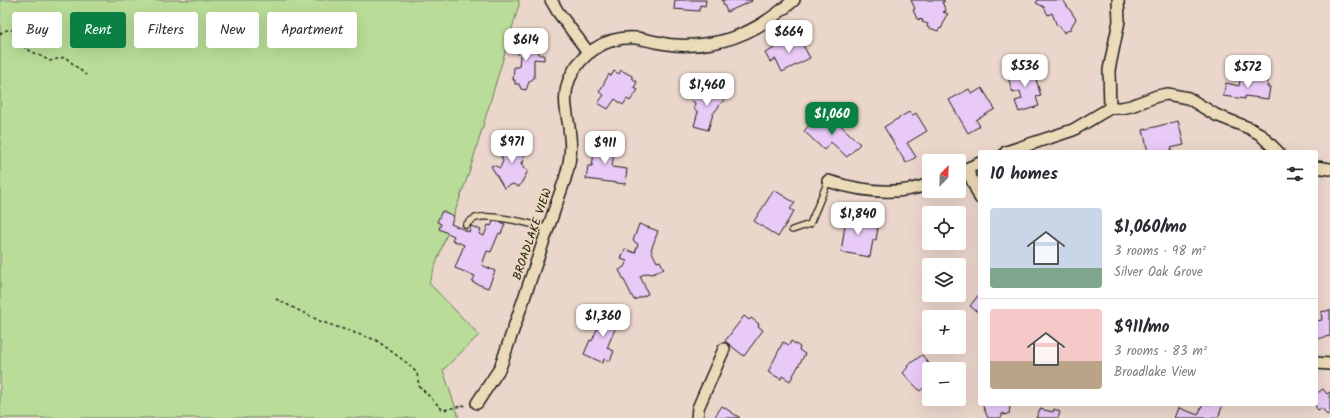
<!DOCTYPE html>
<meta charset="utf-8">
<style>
:root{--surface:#fff;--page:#f7f7f7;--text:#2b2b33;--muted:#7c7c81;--line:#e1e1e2;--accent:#0b8043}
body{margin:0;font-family:Kalam,sans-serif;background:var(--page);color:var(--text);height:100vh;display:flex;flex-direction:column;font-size:15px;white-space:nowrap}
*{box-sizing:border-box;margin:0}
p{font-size:13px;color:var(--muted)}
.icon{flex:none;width:22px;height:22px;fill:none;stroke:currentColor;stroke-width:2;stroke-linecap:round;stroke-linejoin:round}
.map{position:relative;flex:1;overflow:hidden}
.side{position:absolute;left:978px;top:150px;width:340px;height:256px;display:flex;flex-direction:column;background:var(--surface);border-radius:4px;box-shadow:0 4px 16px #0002}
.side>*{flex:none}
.top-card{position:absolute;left:12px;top:12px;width:380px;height:36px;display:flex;gap:8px}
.needle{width:26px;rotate:23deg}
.buttons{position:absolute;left:922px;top:154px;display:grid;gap:8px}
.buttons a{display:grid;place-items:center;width:44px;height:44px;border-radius:4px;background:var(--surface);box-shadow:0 4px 16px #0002;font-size:20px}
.price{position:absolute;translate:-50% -34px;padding:0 9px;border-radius:8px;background:#fff;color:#222;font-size:13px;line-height:26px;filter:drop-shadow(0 1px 2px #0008)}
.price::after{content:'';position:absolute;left:50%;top:24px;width:12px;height:9px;margin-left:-6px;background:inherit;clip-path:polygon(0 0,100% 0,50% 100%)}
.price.active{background:var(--accent);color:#fff}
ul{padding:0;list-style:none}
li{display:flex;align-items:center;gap:12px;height:100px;padding:0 12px}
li+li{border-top:1px solid var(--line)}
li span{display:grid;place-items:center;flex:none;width:112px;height:80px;border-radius:4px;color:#555}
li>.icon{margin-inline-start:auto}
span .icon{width:48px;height:48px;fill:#fffc;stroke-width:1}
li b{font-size:17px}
h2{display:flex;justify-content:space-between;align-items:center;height:48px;padding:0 12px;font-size:17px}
.tag{padding:0 14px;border-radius:4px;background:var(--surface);box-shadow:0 4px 16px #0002;font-size:14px;line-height:36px}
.tag.active{background:var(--accent);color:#fff}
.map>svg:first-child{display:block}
</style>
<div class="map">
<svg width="1330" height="418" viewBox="0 0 1330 418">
<rect width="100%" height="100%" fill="#ebd6cb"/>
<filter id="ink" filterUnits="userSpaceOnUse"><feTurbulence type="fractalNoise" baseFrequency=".025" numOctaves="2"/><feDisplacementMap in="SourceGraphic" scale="8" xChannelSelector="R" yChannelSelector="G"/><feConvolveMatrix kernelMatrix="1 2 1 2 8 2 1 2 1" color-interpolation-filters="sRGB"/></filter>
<g filter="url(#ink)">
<path fill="#b9dd98" stroke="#6a7c5a" d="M0,0H519V5L469,173L429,283L479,335L443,370L459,418H0Z"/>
<path fill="#e9c9f6" stroke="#1c1c1c" d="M675,0H706L705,6L700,5L699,11L674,9Z
M722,0H752V1L727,12Z
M911,0H944V2H942L946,11L943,12L948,14L944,19L945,20L941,29L940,28L938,31L927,27L928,24L922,22L923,20L917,19L913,10L915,9Z
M1038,0H1063L1076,19L1071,27L1072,28L1064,33L1059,25L1057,26L1052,13L1048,15L1044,7L1036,3Z
M524,33L540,50L538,52L540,55H544V60L534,59V78L529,82L526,90L521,89L519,84H515V80H513L514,67H519L520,56L514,49L518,46L516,44L521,39L520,37Z
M798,36L810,58L782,72L776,59L770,62L765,53Z
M1032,66L1041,96L1036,97L1039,106L1019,112L1015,101L1022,99L1020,91L1013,93L1007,74Z
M621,70L632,76V78L637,82L634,88L638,90L630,101L627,99L623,105L615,99L608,109L598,103L604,95L599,92L609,74L611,76L614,71L619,74Z
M1241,75L1268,80L1267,87H1270L1268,99L1245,96V99L1223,96L1226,83L1239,86Z
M714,87L726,97L713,114L708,130L694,126L698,112L694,109L695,103L691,100L695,94L701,95L706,89L710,92Z
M982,88L995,109L976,120L980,126L968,133L949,100L969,89L972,94Z
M909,112L912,116L916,113L927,131L907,143L916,157L906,163L884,127Z
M830,115L860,144L847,157L831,142L824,150L804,131L816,118L822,123Z
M1178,121L1184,145L1171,148L1172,152H1161L1160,150L1148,152L1143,130Z
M520,137L524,145L521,152L525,154L522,160L524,161L523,163L521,162V164L524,165L523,168L528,171L519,187L513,184L504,188L491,166L493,165L500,168L503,161L500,152L501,150L504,151L505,146L503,145Z
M596,140L615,143L612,167L627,169L625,184L586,179L588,166H592Z
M774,190L795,203L790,209L794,211L778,237L754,221Z
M442,211L454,216L451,224L469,232L471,226L481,230L479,234L484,236L488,225L491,226L494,220L505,224L501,234L499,233L491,252L487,251L482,265L495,271L488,288L472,282L475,276L455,268L464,245L452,240L454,236L439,229L441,224L437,222Z
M847,212L864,214L863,225L878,228L876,240H873L870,257L841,252Z
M639,224L658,231L651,250L657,262L660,261L664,269L652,274L647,273L640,276L648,294L634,300L619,270L624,267L627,261L621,259L625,249L635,253L638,244L633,241Z
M980,293V314L970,306Z
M604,310L620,317L607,348L614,351L610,361L604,359L603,363L584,354L590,340L592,341L601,320L600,319Z
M1330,310V336L1316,339V321L1322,320L1321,312Z
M744,316L749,320L751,318L759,324L758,326L763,330L744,356L725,341Z
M791,341L800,347L799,350L805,354L790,381L782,376L781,379L768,372L783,342L789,345Z
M922,355L934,369H929V383L920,391L903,373L908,367L907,366Z
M1323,389L1327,394L1330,392V413L1327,415L1322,408L1318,410L1314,404H1316V394Z
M982,404H1009L1010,409L1009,410L1010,413L1004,415V413L1002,414V417L1000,418H988Z
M1203,404H1223L1218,418H1175L1179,408L1198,415Z
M722,406L740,418H714Z
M1040,409L1053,412L1054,409L1060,412L1058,418H1036Z"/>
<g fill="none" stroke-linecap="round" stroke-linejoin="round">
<g stroke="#1c1c1c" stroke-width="8">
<path id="lane" d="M466,225C469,222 472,219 476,218C490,213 533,224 548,229
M792,230L810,224L828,181"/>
</g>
<g stroke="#1c1c1c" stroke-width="14">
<path id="street" d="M551,0L558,12L588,52
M1110,108L1109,70L1119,21L1118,0
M1006,152L1073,130L1110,108H1121L1131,106L1157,96L1167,94L1188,98L1216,115L1249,128L1260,134L1278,152
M1316,167L1330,169
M967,169L980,198
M959,172L980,163
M828,181C860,191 896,197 929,184
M1316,363L1330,364
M477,403L500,368L565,179C569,166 572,151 570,137C569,116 561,102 569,80C580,53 607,36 636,38C650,40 662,44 675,45C687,46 700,45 712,43C744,38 770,21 794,0
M697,418L698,408L724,349"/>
</g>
<path stroke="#1c1c1c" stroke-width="1.5" stroke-dasharray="3 3" stroke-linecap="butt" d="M0,34C8,26 18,31 25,38V48L50,61L65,57L86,75
M276,299L322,322L376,340L407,363L417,373L419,386L443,410L466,405"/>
<use href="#lane" stroke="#ecdbb8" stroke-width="5.5"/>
<use href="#street" stroke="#ecdbb8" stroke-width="11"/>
</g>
</g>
<g text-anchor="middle" stroke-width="3" stroke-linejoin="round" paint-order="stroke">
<g font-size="12" fill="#1c1c1c" stroke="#ecdbb8">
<text transform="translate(532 234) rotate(-71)" y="4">BROADLAKE VIEW</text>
</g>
</g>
</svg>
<div class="buttons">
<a><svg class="needle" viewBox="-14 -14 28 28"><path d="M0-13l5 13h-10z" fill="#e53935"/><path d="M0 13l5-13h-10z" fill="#7c7c81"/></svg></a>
<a><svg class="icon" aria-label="locate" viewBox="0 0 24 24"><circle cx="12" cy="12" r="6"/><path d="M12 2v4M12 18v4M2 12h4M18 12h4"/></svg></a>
<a><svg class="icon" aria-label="layers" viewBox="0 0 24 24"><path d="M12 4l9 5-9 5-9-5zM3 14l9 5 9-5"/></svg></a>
<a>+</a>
<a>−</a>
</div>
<b class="price" style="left:789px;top:54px">$664</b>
<b class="price" style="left:526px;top:62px">$614</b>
<b class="price" style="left:1025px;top:88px">$536</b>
<b class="price" style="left:1248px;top:89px">$572</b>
<b class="price" style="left:707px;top:107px">$1,460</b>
<b class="price active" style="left:832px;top:136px">$1,060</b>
<b class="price" style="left:512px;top:164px">$971</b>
<b class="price" style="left:605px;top:165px">$911</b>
<b class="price" style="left:858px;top:236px">$1,840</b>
<b class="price" style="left:603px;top:338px">$1,360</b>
<div class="top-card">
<a class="tag">Buy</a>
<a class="tag active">Rent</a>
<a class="tag">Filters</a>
<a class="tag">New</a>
<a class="tag">Apartment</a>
</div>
<section class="side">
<h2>10 homes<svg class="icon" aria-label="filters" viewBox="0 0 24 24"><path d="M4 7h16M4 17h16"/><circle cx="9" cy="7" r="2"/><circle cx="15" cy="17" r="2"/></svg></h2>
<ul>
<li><span style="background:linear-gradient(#c9d6e8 75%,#7fa58c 0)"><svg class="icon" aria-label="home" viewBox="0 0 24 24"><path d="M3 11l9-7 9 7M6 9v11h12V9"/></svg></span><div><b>$1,060/mo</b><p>3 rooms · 98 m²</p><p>Silver Oak Grove</p></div></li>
<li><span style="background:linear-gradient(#f6c9c9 65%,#b9a48a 0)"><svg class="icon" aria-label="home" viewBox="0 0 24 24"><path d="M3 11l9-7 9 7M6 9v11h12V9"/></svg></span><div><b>$911/mo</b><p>3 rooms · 83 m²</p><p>Broadlake View</p></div></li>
</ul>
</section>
</div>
